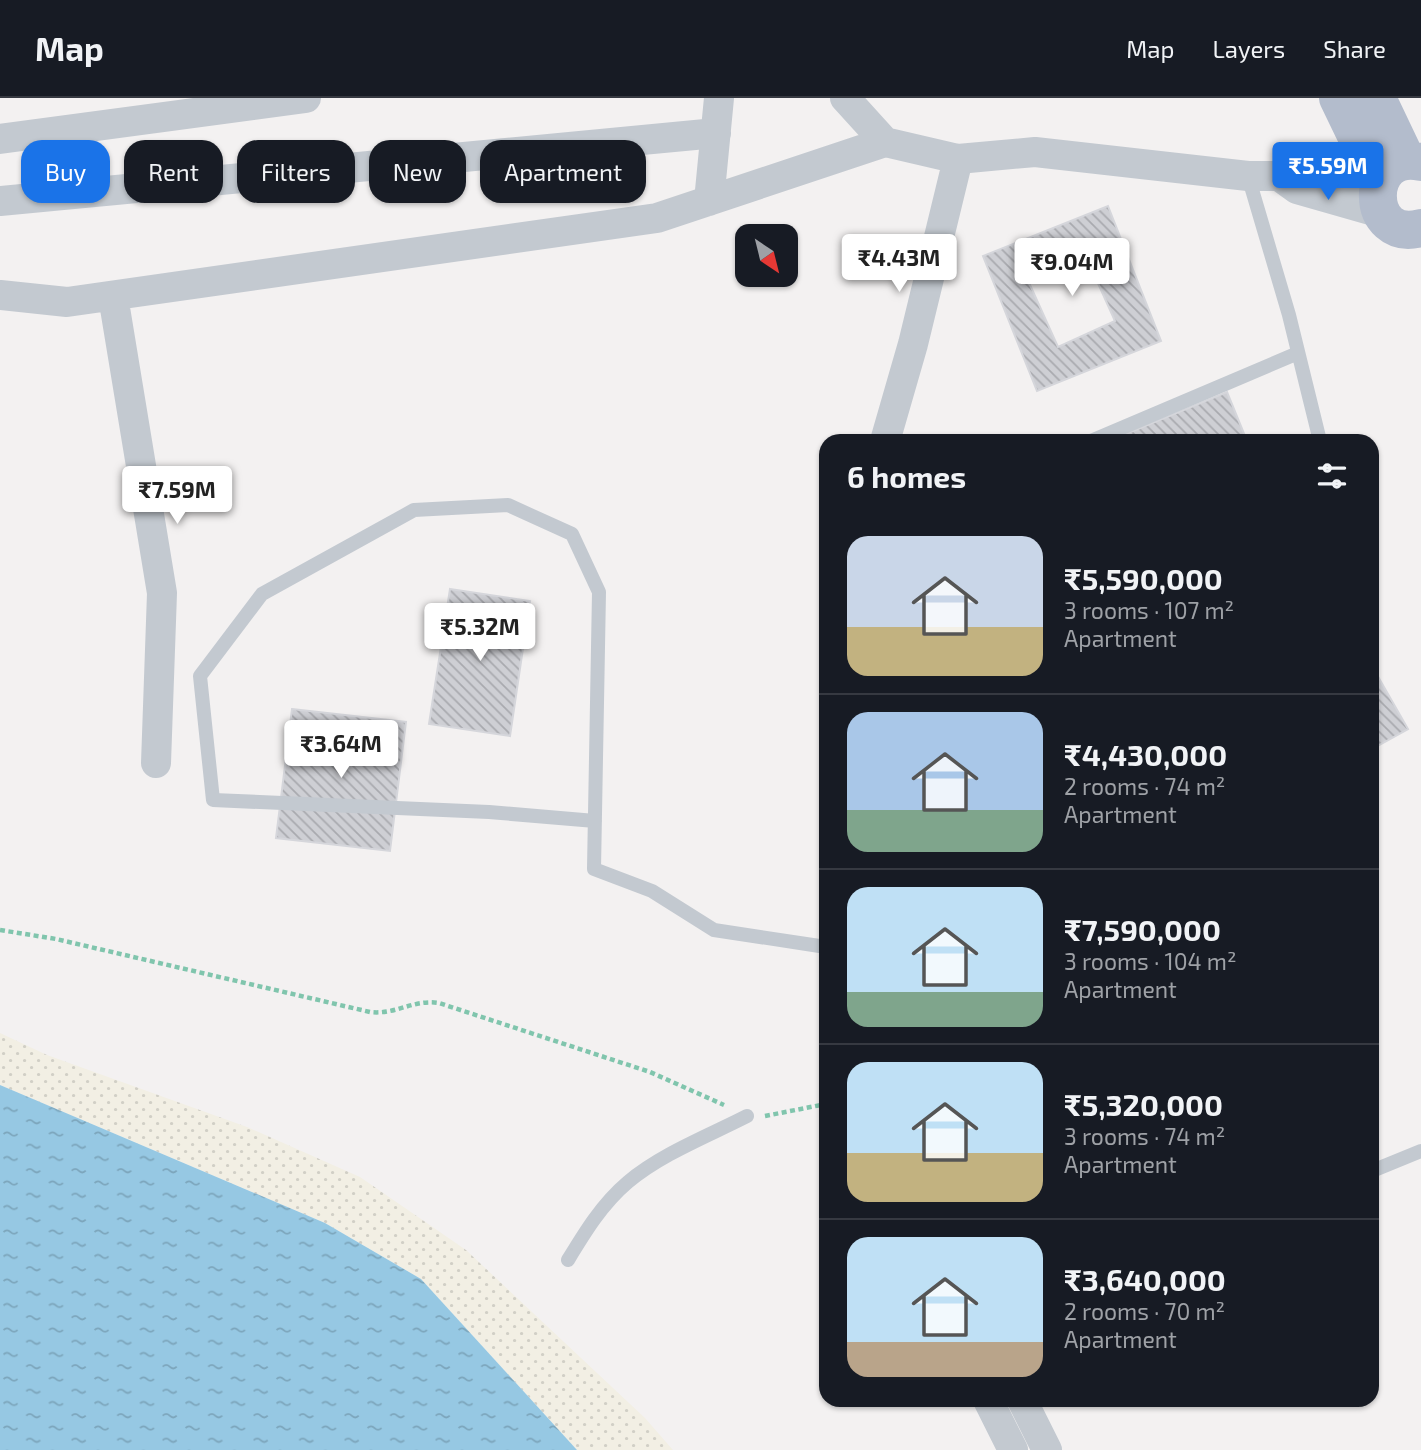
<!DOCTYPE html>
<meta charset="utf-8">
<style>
:root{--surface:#171b24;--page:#20242c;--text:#f1f3f6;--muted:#9ea1a6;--line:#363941;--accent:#1a73e8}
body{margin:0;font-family:"Exo 2",sans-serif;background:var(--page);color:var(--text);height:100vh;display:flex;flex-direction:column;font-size:26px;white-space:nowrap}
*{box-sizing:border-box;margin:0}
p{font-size:23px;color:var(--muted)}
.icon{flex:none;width:38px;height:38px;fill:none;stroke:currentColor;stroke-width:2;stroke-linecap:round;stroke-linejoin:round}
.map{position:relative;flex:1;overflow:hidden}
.panel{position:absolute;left:819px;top:336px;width:560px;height:973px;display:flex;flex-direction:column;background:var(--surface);border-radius:21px;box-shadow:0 2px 5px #0004}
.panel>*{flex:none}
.top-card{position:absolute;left:21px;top:42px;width:665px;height:63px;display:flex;gap:14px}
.needle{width:46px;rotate:145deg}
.tools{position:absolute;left:735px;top:126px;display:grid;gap:14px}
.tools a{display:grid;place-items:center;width:63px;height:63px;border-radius:14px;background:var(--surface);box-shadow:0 2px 5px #0004;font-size:35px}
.price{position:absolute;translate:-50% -60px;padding:0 16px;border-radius:7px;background:#fff;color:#222;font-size:23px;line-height:46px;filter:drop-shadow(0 2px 4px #0008)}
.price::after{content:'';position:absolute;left:50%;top:42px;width:21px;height:16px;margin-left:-10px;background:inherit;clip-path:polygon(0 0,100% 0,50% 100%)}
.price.selected{background:var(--accent);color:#fff}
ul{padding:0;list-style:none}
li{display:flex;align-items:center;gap:21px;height:175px;padding:0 28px}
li+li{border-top:2px solid var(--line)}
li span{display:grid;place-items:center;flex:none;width:196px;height:140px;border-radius:21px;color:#555}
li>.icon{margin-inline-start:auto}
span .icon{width:84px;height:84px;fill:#fffc;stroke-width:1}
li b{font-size:30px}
h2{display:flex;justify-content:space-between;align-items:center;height:84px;padding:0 28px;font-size:30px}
.tag{padding:0 24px;border-radius:21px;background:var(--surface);box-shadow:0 2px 5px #0004;font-size:24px;line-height:63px}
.tag.selected{background:var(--accent);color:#fff}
header{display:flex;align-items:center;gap:42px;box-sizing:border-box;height:98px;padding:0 35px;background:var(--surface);border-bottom:2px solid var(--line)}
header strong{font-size:33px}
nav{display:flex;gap:38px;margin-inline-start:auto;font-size:24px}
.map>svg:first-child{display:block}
</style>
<header>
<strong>Map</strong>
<nav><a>Map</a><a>Layers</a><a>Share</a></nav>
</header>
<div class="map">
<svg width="1421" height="1352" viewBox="0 0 1421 1352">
<defs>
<pattern id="sand-dots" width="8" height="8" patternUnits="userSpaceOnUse" patternTransform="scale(1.75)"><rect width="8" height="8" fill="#f2efe4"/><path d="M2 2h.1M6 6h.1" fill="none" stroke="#d1cfc6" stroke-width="1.8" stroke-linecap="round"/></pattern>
<pattern id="water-ripples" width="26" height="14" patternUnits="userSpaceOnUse" patternTransform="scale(1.75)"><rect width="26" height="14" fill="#96c8e3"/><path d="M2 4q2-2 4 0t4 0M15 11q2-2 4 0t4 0" fill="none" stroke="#7ca5bb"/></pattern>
<pattern id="building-back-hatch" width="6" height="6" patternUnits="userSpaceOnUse" patternTransform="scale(1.75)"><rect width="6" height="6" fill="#cecfd4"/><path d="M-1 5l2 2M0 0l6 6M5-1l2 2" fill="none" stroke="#a9aaaf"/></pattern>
</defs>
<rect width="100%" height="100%" fill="#f3f1f1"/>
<path fill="url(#sand-dots)" d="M0,935L47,957L247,1029L360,1079L466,1152L645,1320L673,1352H577L421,1181L325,1125L0,987Z"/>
<path fill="url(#water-ripples)" d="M0,987L325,1125L421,1181L577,1352H0Z"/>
<path fill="url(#building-back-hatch)" stroke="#d5d6db" stroke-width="2" fill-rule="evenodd" d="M1108,108L1161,243L1037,293L983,158ZM1083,152L1115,223L1058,249L1026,178Z
M1227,294L1247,343H1109Z
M450,491L530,503L510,638L429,626Z
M1372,568L1408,631L1372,651Z
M292,611L406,624L390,753L276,740Z"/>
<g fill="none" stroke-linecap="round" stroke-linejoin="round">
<path stroke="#80c5ad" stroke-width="4.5" stroke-dasharray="5 3.5" stroke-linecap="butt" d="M0,832L56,841L370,914C396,917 413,901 439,905L650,974L724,1007
M765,1018L826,1006"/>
<path stroke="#c3c9d0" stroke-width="14" d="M1248,78L1289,217L1320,343
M1091,343L1298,255
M595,723L489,714L213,702L200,578L262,496L414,412L508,407L572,436L599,494L594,771L652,793L714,832L826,849
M1372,1073L1421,1053
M568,1162C585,1134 602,1106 628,1084C661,1056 708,1038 747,1018"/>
<path stroke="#c3c9d0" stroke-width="30" d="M845,0L885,44L958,61L1035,54L1248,78H1279L1301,71L1377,91
M0,41L306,0
M1279,78L1297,91L1381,115
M0,103L716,35
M709,103L719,0
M0,197L67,204L657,120L885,44
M113,198L162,495L156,665
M885,343L913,246L958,61
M988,1302L1013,1352
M1022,1302L1047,1352"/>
<path stroke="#b3bccc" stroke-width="38" d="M1338,0L1379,85
M1377,0L1407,63
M1421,64C1363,51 1364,146 1421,130"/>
</g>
</svg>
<div class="tools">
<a><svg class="needle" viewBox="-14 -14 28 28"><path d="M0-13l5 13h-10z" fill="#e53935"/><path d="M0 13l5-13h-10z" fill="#9ea1a6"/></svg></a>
</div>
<b class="price selected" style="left:1328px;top:104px">₹5.59M</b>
<b class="price" style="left:899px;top:196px">₹4.43M</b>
<b class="price" style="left:1072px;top:200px">₹9.04M</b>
<b class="price" style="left:177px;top:428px">₹7.59M</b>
<b class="price" style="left:480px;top:565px">₹5.32M</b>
<b class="price" style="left:341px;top:682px">₹3.64M</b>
<div class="top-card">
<a class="tag selected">Buy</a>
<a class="tag">Rent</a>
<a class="tag">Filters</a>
<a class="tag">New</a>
<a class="tag">Apartment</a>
</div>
<section class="panel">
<h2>6 homes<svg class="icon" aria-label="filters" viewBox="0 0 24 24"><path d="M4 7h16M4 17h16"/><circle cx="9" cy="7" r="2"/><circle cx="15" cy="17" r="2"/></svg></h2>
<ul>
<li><span style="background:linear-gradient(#c9d6e8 65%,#c2b280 0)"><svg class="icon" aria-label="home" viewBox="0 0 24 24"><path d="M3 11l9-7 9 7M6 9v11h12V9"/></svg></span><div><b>₹5,590,000</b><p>3 rooms · 107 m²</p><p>Apartment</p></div></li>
<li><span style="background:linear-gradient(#a9c7e8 70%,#7fa58c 0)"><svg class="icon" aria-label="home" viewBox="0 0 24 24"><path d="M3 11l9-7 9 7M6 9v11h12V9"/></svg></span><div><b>₹4,430,000</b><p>2 rooms · 74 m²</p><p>Apartment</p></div></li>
<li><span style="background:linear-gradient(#bfe0f5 75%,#7fa58c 0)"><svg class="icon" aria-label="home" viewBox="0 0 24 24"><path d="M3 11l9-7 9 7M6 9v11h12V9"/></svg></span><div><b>₹7,590,000</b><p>3 rooms · 104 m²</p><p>Apartment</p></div></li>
<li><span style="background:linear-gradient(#bfe0f5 65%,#c2b280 0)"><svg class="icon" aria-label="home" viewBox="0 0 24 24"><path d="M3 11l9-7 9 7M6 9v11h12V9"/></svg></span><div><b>₹5,320,000</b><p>3 rooms · 74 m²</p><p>Apartment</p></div></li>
<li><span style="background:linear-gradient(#bfe0f5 75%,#b9a48a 0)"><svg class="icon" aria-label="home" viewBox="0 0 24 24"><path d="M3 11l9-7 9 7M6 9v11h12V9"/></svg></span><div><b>₹3,640,000</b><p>2 rooms · 70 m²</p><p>Apartment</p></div></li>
</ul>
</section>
</div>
